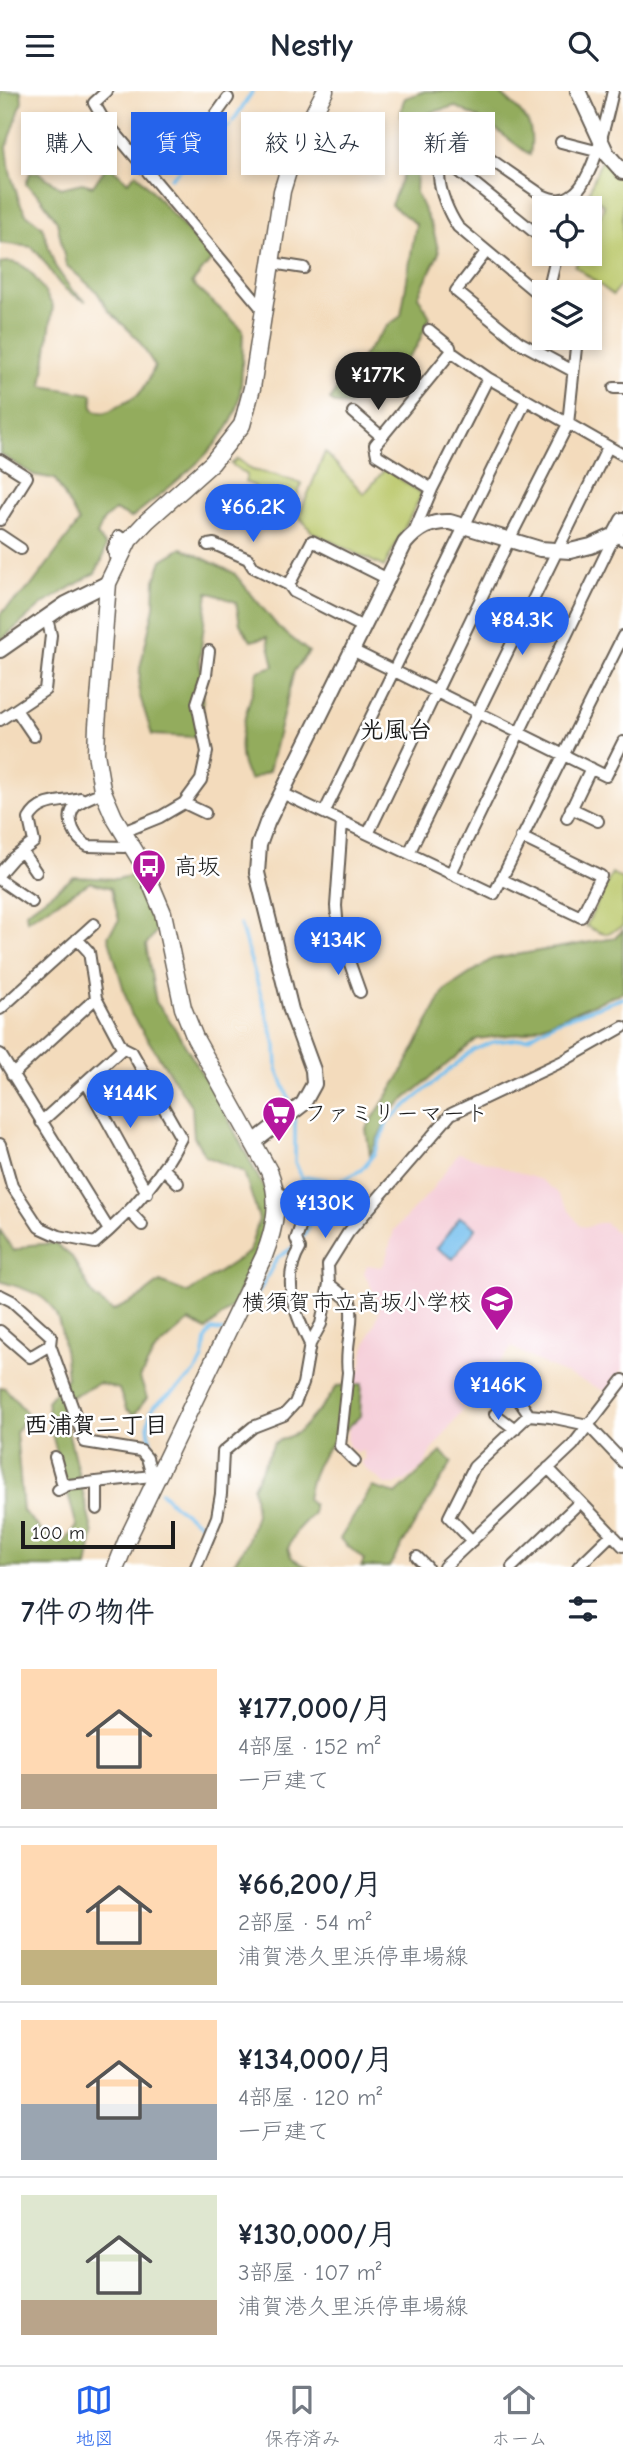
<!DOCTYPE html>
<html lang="ja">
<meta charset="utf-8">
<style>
:root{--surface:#fff;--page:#f2f2f3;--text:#1f2937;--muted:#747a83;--line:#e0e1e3;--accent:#2563eb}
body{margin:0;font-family:"Comic Neue","Klee One",sans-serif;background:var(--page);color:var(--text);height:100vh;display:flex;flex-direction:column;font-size:26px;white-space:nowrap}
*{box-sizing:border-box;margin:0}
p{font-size:23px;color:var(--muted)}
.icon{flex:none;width:38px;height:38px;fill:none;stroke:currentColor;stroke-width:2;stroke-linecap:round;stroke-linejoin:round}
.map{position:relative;height:1476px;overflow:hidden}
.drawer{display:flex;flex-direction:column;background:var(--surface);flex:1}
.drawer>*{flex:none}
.hud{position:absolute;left:21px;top:21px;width:581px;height:63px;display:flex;gap:14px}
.buttons{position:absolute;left:532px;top:105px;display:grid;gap:14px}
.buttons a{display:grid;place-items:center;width:70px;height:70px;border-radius:0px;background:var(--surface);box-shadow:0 4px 10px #0003;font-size:35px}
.scale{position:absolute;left:21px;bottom:18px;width:154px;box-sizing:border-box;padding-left:7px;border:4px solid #1c1c1c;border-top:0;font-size:19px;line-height:24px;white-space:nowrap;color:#1c1c1c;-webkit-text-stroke:5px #fff;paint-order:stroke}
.price{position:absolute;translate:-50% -60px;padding:0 16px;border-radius:24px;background:var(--accent);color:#fff;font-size:23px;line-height:46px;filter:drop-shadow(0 2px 4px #0008)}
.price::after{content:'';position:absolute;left:50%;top:42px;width:21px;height:16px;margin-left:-10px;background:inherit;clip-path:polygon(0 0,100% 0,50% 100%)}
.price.on{background:#222;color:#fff}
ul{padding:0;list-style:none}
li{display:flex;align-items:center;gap:21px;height:175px;padding:0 21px}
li+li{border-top:2px solid var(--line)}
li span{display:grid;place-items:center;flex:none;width:196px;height:140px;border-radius:0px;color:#555}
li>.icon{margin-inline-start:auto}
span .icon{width:84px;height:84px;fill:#fffc;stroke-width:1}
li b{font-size:30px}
h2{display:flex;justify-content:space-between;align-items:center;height:84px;padding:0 21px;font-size:30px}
.chip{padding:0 24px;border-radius:0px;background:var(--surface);box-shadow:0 4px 10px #0003;font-size:24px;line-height:63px}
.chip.on{background:var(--accent);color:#fff}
header{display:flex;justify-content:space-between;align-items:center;height:91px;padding:0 21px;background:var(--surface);font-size:32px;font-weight:700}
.tabs{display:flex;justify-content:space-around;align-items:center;height:98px;border-top:2px solid var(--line);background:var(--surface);font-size:19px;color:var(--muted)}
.tabs a{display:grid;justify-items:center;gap:4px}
.tabs .on{color:var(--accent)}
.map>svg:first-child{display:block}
</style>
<header><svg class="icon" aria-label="menu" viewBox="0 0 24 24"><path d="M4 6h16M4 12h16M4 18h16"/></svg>Nestly<svg class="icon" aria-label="search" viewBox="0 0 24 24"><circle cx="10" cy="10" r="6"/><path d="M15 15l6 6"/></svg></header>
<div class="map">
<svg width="623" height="1476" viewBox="0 0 623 1476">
<rect width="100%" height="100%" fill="#fff"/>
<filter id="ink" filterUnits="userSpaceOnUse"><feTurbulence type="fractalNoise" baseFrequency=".0143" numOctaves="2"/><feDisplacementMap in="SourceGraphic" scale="14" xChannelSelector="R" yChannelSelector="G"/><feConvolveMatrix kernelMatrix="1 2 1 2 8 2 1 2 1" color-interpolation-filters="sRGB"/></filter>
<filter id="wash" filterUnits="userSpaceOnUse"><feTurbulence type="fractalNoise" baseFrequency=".00686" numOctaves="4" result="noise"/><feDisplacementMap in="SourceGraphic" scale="28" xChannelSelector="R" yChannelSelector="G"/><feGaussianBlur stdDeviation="1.57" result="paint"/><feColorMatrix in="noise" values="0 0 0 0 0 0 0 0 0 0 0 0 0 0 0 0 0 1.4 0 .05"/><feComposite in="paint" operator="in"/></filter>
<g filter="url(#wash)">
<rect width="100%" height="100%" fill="#f3dbbc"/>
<path fill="#f5cfd9" d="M459,1062L541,1089L557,1101L580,1135L588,1136L598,1132H606L623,1147V1278L607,1301L537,1270L512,1256L494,1280L491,1278L479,1293L481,1295L431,1360L424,1375L405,1390L394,1394L385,1393L367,1379L360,1370L365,1369L363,1359L357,1361L349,1356L347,1349L352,1318L354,1284L361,1279L364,1258L377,1227L380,1214L364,1182L367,1174L381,1176L385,1171L394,1139L429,1102Z"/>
<path fill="#bac769" stroke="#6b7242" stroke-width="2" d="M603,64L623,88V191L613,204L575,175L583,163H590V152L604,115L589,101Z
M325,361L364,403L385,378L422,403L384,476L312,441L299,425Z
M238,368L252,379L276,384L302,393L289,421L279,422L254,401L255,395L245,391L247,384L231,373Z
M612,782L623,789V835C605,845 605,845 586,835Z"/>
<path fill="#93ac5d" stroke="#58643c" stroke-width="2" d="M0,0H21L22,11L7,56L10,81L20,112L26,123L42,135L55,175L71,198L86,210C50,195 57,181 32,156L0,152Z
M425,0H498C522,23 536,28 530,64L486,31L455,15L429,22L418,52L416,102L433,138L439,162L418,205L430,226L417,255L393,285L383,284L349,314L336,313L330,309L336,299L387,235L401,225L416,133L391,114L412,61C406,44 396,24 405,7Z
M108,73L128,91L136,82L212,168L192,192L243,239C242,262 243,286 239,309C232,353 164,400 131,427L115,419L103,430L97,444L106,455L102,469L95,482L43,513L0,550V523L31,495L79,431L55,388L34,384L0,363V172C29,165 40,195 53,215L42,295L92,303L93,318C105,325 108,320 118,315C144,303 143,300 155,275L137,247L109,220L97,201L66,174L57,130L40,106L26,93L30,82L38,81L61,97L82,92L93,95Z
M182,457L234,482L279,537L309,561L294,580L269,680L250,689C228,656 250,616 258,580L274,575L267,546L251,550L240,533L236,511L208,501L200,566L203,620L194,646L152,644L139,602L140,577L154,516L155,489L162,469Z
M134,784L159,836L146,854L156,911L171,931L222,1016L268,1105L264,1143L233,1215L206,1239L189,1230L154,1261L140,1287L147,1307L134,1324L126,1318L119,1298L99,1292L61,1311L93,1443L87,1476H0V1296L5,1297L27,1322L16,1341L23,1420L44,1443L62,1453L77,1436L52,1343L47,1310L67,1287C64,1261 65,1221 41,1206C29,1198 14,1195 0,1190V1139L14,1160L30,1154L55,1152L72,1166L94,1206L113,1220L139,1207L160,1191L188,1202L249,1161L259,1128L244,1081L205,1065L194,1046L192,1016L131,923L108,845L119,829L111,797L91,791L27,829L26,821L74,786L117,788Z
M623,839V901L524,942L477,948L391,1020L370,1064L366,1038L400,985L444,900L492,868L615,847Z
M362,1293L360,1325C331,1353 313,1366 307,1408L313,1414V1422L297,1439L288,1457L291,1466L307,1476H231L247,1452L256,1423L253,1396L274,1352L299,1341L327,1310L337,1295Z
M441,1361L452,1371L389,1476H361L364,1469L340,1448L372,1396L396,1403Z"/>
<path fill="#75bfee" stroke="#486e85" stroke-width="2" d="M460,1126L476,1137L453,1168L437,1157Z"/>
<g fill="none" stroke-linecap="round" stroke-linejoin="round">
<path stroke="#75bfee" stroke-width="3.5" d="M233,30L253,0
M171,87L230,34
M240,833L276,955L277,978L290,1011
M295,1028V1071L302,1087
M300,1149C316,1129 315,1118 299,1098L302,1087L311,1086L334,1090L345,1088L361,1079L374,1063L388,1030L473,959L493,951L528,947L555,931L623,907
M258,1203L277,1167L295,1155
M152,1368C154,1347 141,1337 154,1315C167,1305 196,1286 202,1270C207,1258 202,1249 212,1239L222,1240
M161,1401L174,1414L203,1435L204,1439L192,1474"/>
</g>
</g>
<g filter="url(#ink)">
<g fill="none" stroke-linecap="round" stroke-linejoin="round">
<g stroke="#675f54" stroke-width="14">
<path id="minor" d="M107,0L94,12L102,26L264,220
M215,25L228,7
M561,51L596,60
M443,67L544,149
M486,161L456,200L519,251L573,280
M272,172L304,177
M548,201L557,163
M544,208L458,136C440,110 420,49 474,57L542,104C553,109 563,111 573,103C594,89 607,25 613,0
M429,239L450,256L451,261
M614,297H623
M353,321L382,346
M0,369L27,386L0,429
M432,398L377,364L375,354L451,261L488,287L623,364
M413,443L432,398L488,287
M0,444L21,458
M208,454L214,453L248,468L253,476L289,494L294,501L363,536
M117,473L113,458L119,445
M289,494L312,450L386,487
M352,559L606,685L623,651
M17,620L34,645
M0,629L45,599L51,544L47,527
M103,701C85,708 63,714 73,738C76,745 81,751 88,755L124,756L131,753
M282,702L494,803L623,545
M184,712L205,722
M571,717L598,730
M324,722L526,309
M567,727L591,677
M342,731L336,815L338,839L360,901
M123,741L160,726L184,712L201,689L207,661L197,612L206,584L209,560
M368,743L509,449L568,333L577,247
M23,762L36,781
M409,762L608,356
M0,782L13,767L34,751L29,728C40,708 60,712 80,707L83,709
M451,782L615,444L623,449
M501,788L581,826L601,785L521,746
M0,789L32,811
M0,918L94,833
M0,963L109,1139
M12,984L96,907
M86,991L147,1102
M41,1031L123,957
M0,1053L12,1095L39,1136L59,1145L95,1152C130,1122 160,1089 181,1047L132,961L122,956L96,907L89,861L77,848
M163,1077L178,1092
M275,1100C304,1113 308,1118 296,1148L300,1158C281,1189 295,1223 310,1253
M129,1120L142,1134
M329,1193L350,1210C355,1234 344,1257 348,1281L340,1355L355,1370
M0,1204L12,1210L51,1245L50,1254
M0,1240L30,1266L50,1254L85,1351L141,1360L147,1367L152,1385L157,1388
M484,1294L494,1283L512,1299L529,1324
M495,1323L515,1338
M55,1366L62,1391L68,1394
M548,1377L623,1455
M97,1392V1418
M58,1399L68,1394L152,1385
M472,1450L449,1426L474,1376L529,1324L550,1326L588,1334L623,1371
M417,1466L427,1476
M196,1476L217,1426L221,1403L223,1361L253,1336L284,1324L295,1312L303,1293L310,1253L321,1233L329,1193L328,1174L348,1142L451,1023L563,970L623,936
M444,1476L573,1354L623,1289
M512,1476L580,1411
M578,1476L612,1443"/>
</g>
<g stroke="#675f54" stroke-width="18">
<path id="tertiary" d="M578,0L607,63L623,81
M0,559L66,513L108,492
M254,1051L303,1013L314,993L313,979L291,919L257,782L259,754L267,732L405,452C418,437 431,430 450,431L540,458L570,460L591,455L615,444L623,429"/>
</g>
<g stroke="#675f54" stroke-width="19">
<path id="secondary" d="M116,1476L126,1451L264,1165C275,1137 281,1108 269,1080L195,947L183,917L163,822L142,772L114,726L102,698L96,662L97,635L108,492L129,449L147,430L212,372L242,334L252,297L282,100L295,58L325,0"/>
</g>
<use href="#minor" stroke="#fff" stroke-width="10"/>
<use href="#tertiary" stroke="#fff" stroke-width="14"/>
<use href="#secondary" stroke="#fff" stroke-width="16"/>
</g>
</g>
<defs>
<g id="bus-pin" transform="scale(1.75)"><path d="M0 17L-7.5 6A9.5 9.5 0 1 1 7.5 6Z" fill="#b5179e" stroke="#fff"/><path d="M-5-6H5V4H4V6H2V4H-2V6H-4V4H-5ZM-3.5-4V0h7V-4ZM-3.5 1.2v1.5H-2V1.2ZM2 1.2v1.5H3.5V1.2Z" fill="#fff"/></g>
<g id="supermarket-pin" transform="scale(1.75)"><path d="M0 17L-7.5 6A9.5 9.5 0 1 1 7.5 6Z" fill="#b5179e" stroke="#fff"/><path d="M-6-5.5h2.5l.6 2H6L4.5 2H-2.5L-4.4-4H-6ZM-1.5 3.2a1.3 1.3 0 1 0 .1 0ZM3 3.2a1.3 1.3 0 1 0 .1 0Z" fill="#fff"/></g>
<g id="school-pin" transform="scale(1.75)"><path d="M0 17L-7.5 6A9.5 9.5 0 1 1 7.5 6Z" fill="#b5179e" stroke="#fff"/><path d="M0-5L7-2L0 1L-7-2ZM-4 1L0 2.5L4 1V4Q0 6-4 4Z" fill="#fff"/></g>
</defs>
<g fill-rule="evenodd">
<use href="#bus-pin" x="149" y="775"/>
<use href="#supermarket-pin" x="279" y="1022"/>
<use href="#school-pin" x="497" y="1211"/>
</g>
<g text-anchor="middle" stroke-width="5" stroke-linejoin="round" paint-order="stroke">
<g font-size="23" fill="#1c1c1c" stroke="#fff" text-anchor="start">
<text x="174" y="783">高坂</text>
<text x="304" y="1030">ファミリーマート</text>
<text x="472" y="1219" text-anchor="end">横須賀市立高坂小学校</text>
</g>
<g font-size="24" font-weight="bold" fill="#1c1c1c" stroke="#fff">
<text x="396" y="647">光風台</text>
<text x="96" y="1342">西浦賀二丁目</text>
</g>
</g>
</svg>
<div class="buttons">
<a><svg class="icon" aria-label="locate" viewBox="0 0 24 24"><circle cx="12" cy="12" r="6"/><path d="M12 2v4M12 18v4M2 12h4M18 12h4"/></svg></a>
<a><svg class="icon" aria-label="layers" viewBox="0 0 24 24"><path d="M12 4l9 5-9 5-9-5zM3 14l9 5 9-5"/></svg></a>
</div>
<div class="scale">100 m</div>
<b class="price on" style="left:378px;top:321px">¥177K</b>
<b class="price" style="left:253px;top:453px">¥66.2K</b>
<b class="price" style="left:522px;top:566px">¥84.3K</b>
<b class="price" style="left:338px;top:886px">¥134K</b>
<b class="price" style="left:130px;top:1039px">¥144K</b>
<b class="price" style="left:325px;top:1149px">¥130K</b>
<b class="price" style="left:498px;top:1331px">¥146K</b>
<div class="hud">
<a class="chip">購入</a>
<a class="chip on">賃貸</a>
<a class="chip">絞り込み</a>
<a class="chip">新着</a>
</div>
</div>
<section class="drawer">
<h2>7件の物件<svg class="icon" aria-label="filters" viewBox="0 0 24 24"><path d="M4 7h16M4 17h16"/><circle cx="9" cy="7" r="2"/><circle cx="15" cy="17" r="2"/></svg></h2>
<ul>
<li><span style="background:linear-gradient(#ffd9b3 75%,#b9a48a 0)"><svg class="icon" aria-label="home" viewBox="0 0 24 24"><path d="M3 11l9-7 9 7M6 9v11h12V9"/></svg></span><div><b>¥177,000/月</b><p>4部屋 · 152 m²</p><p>一戸建て</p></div></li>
<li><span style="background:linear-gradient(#ffd9b3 75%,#c2b280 0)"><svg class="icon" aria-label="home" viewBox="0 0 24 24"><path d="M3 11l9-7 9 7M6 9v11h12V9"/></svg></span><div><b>¥66,200/月</b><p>2部屋 · 54 m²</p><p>浦賀港久里浜停車場線</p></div></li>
<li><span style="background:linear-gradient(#ffd9b3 60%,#9aa5b1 0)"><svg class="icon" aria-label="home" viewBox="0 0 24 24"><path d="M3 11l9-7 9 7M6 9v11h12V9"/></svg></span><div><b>¥134,000/月</b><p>4部屋 · 120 m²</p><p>一戸建て</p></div></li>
<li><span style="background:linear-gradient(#dfe7d0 75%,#b9a48a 0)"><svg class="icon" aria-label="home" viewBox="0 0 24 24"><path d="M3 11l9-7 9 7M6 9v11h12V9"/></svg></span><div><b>¥130,000/月</b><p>3部屋 · 107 m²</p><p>浦賀港久里浜停車場線</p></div></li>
</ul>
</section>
<nav class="tabs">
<a class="on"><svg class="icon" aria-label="map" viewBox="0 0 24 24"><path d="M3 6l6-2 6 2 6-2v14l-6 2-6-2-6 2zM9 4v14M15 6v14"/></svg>地図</a>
<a><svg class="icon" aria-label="saved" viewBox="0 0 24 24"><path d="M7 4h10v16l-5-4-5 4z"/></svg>保存済み</a>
<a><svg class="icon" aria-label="home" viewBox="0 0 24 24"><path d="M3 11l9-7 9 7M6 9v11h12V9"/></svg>ホーム</a>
</nav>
